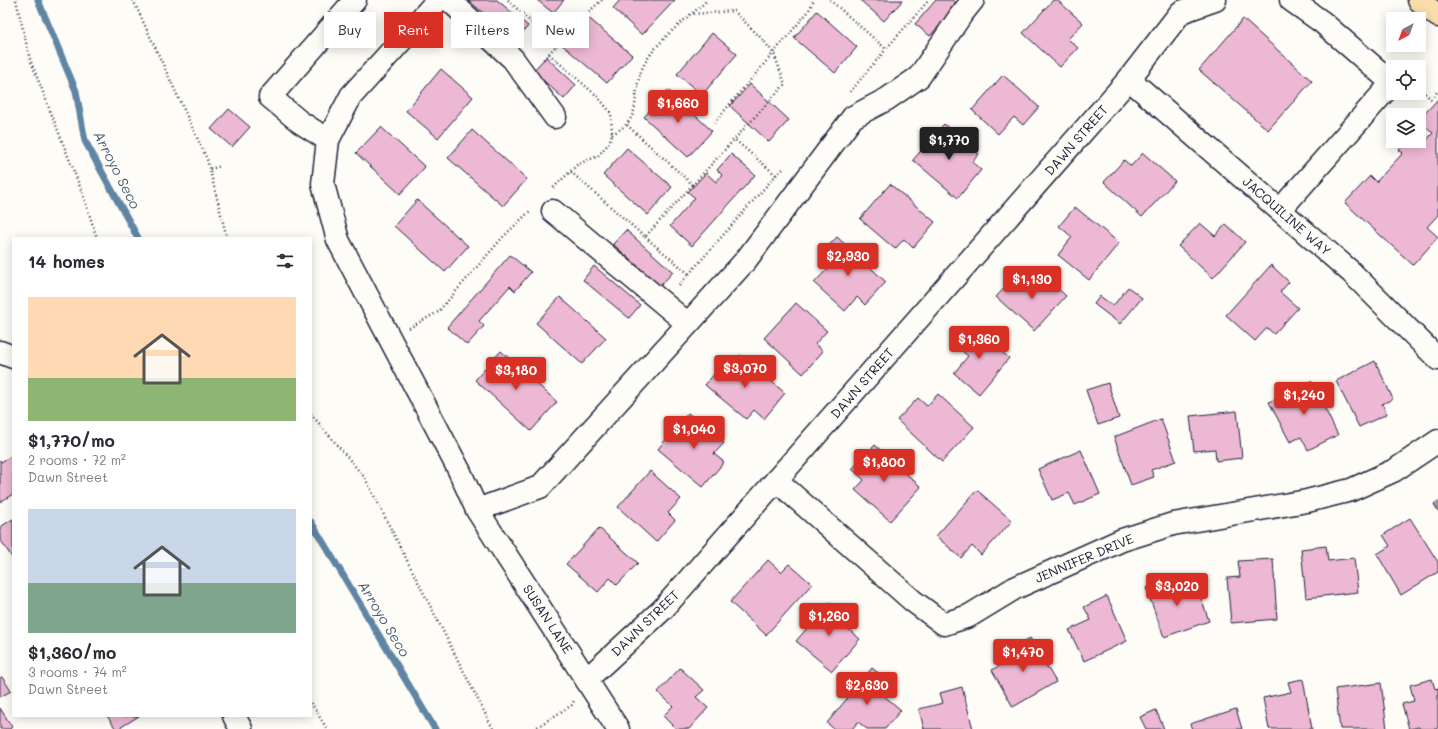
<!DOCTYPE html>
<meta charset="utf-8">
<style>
:root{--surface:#fff;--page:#f7f7f7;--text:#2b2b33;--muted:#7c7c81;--accent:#d93025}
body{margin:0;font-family:Mali,sans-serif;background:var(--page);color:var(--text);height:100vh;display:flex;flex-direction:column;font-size:15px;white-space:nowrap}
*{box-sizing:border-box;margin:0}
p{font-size:13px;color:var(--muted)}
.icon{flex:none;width:22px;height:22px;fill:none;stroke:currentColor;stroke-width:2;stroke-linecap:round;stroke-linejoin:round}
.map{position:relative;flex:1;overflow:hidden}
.sheet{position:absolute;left:12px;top:237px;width:300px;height:480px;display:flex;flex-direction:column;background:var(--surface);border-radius:0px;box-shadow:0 2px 10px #0003}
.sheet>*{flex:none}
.hud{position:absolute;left:324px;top:12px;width:380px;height:36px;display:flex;gap:8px}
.needle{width:26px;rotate:221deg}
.buttons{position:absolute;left:1386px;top:12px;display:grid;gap:8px}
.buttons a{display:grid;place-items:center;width:40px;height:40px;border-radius:0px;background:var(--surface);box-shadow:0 2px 10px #0003;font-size:20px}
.price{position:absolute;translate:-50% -34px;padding:0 9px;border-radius:4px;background:var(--accent);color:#fff;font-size:13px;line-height:26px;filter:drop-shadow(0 1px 2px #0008)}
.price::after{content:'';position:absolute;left:50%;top:24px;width:12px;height:9px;margin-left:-6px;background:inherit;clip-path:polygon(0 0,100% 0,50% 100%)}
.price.selected{background:#222;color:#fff}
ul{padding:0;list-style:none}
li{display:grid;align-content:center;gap:8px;height:212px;padding:0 16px}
li span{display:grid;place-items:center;height:124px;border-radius:0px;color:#555}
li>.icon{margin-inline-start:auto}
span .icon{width:72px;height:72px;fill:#fffc;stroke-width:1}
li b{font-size:17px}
h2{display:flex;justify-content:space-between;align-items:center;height:48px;padding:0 16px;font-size:17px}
.tag{padding:0 14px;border-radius:0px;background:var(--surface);box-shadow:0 2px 10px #0003;font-size:14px;line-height:36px}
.tag.selected{background:var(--accent);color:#fff}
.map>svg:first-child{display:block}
</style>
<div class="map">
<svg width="1438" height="729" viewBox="0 0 1438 729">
<rect width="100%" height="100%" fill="#fdfcf7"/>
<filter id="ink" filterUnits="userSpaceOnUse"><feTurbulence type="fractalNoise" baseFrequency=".025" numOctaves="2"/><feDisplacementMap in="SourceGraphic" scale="8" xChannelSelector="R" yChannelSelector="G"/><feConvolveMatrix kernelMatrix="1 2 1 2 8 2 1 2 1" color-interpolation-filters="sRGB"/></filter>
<g filter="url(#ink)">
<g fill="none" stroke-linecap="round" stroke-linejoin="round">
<path stroke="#6085a4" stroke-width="7" d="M38,0L76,91L85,141L138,238
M311,522L435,729"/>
</g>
<path fill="#ecb8d4" stroke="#22223b" d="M468,0H497L528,26L516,41Z
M537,0H564L553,13Z
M620,0H675L642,35L613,8Z
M860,0H903L884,21Z
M936,0H952L958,5L930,36L915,24Z
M1053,0H1057L1083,23L1068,39L1078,48L1060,67L1023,33Z
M817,11L857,47L835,73L794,38Z
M585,15L632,55L607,83L561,44Z
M1243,19L1312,81L1268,130L1199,70Z
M712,33L737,54L702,95L677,74Z
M546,57L576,85L564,99L533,71Z
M441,69L473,97L438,138L406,111Z
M1003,75L1039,107L1023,125L1014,117L998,134L972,110Z
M750,84L789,120L769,142L730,106Z
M668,90L712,131L688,157L644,117Z
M1438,99V215L1427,227L1438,237L1413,265L1345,203L1370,176L1376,182L1403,153L1399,150L1407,141H1418L1422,145L1433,133L1419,120Z
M229,109L250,127L232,147L211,129Z
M944,124L979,154L972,162L981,170L958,198L913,160Z
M381,127L425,167L400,194L356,153Z
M472,130L527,179L503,206L448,158Z
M627,148L672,187L648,215L603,175Z
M1143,153L1175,181L1142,217L1104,182L1124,160L1131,166Z
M731,154L755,175L692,246L670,226L695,198L688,192L706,173L716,182L722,175L717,170Z
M890,184L935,222L913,248L904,239L895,249L860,219Z
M417,200L468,246L445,272L394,226Z
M1075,207L1119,243L1089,280L1058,255L1072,237L1059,226Z
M1200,223L1215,236L1226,224L1245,242L1213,278L1178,246Z
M626,230L673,272L660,286L613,244Z
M837,237L886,282L865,305L857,297L845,311L814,283L832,264L821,254Z
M510,255L531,272L515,291L510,286L479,321L484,326L467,345L447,327Z
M1271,265L1289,282L1280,292L1298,308L1274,334L1267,328L1255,341L1226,315Z
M594,266L640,305L629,318L583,280Z
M1041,273L1066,296L1034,331L996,297L1014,278L1026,290Z
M1128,287L1142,298L1120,324L1094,304L1100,296L1113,306Z
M560,297L606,338L582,364L536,323Z
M796,303L827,331L815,344L823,351L803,374L764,338Z
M972,326L1009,358L979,394L954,373L968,356L955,345Z
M501,351L557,402L531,431L475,380Z
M740,355L785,393L764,419L754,410L746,419L705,385L721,366L726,371Z
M1375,361L1393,399L1382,404L1387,414L1359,427L1336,381Z
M1311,381L1338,435L1308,450L1301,437L1290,442L1269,402Z
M1108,383L1119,418L1098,425L1086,390Z
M938,394L974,427L942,462L897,420L918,398L927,406Z
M1237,411L1242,458L1216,461L1215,449L1194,451L1190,416Z
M688,413L724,443L714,454L724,462L703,487L658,449Z
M1161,419L1176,461L1151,470L1154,477L1131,485L1114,437Z
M875,445L921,487L890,521L855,490L864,480L852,469Z
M1081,450L1100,494L1075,505L1069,493L1052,500L1038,469Z
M13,455V494L0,502V460L1,462Z
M650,471L681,499L668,513L675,520L656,542L618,507Z
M977,490L1012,521L981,555L972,546L961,558L936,536Z
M1438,501V512L1434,504Z
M1410,518L1438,562V572L1401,595L1377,554L1390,546L1383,535Z
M13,519V559L0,539V527Z
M599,528L638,563L617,585L610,578L598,592L566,564Z
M1326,546L1328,561L1354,558L1358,592L1306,598L1301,549Z
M1273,559L1277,619L1231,623L1227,578L1240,577L1238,561Z
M768,560L781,572L789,564L812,584L766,635L730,602Z
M1169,580L1172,589L1195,581L1209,621L1164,637L1146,588Z
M1107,596L1127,641L1084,661L1069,630L1091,620L1084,607Z
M830,602L853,622L848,629L860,639L832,671L796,641Z
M1030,638L1056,682L1013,707L992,670L1008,661L1004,653Z
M680,668L704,690L696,697L708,708L689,729H676L663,716L673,706L658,692Z
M872,668L892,684L883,695L901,710L885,729H867L858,722L852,729H834L827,723Z
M2,677L11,691L0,697V678Z
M1303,679L1312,729H1269L1263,698L1291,692L1288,682Z
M1432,679L1435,689L1438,688V729H1420L1419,727L1409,729L1402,704L1414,701L1410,685Z
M1381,683L1387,729H1340L1335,689Z
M962,687L973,729H924L919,709L943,703L940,693Z
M0,708L12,727L10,729H0Z
M1236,709L1242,729H1192L1190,724Z
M1156,710L1164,729H1146L1140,717Z
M107,716H139L118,729H116Z"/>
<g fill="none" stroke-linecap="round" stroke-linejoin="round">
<g stroke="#22223b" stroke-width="25">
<path id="minor" d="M438,0L351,96L328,140L323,184L338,240L459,470L477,510L618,729
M449,0L513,59L555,117
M1129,79L1351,272L1438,359
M328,140L300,122L270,97L355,0
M1280,210L1392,83L1322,22L1291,0
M553,211L688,324
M0,352L13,357
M776,480L913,601L944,624L969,616L1015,588L1122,540L1173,524L1307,501L1351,490L1395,470L1438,441
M477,510L540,487L746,260L853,117L887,99L919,77L961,15L973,0
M587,679L663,609L1129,79L1181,12L1215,0
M234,716L241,729"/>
</g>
<g stroke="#22223b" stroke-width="25">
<path id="major" d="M1419,0L1438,16"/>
</g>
<path stroke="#22223b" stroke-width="2.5" stroke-dasharray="1 3" stroke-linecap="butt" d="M16,0L30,59L82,192L97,238
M133,0L207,159L227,238
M508,0L556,46L542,61
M830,0L886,49L929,0
M556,46L584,16L602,0
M549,54L598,97L611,113L612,134L609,143L598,156L578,164L553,188
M1419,88L1431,99L1438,91
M850,92L886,49
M714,123L808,12L814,0
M627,125L693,185
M612,134C645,118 630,98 642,69C651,48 674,29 691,14C696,10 702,6 707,0
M210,169L221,166
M571,172L645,237L785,84L774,54L764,41L734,11L691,14
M776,175L784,168
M645,237L689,274L678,287
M689,274L776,175L734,139
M409,328L438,312L503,237L531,210
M311,414L365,478L493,729
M311,703L327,729
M534,729L572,705L574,701"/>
<use href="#minor" stroke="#fdfcf7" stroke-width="22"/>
<use href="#major" stroke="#faddab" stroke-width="22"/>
</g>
</g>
<g text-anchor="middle" stroke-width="3" stroke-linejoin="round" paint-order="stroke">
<g font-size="13" fill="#22223b" stroke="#fdfcf7">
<text transform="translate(1076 140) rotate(-49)" y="5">DAWN STREET</text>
<text transform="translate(1287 216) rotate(41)" y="5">JACQUILINE WAY</text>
<text transform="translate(862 383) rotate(-49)" y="5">DAWN STREET</text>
<text transform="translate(1084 558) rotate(-23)" y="5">JENNIFER DRIVE</text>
<text transform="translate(548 619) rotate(57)" y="5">SUSAN LANE</text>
<text transform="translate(645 623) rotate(-44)" y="5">DAWN STREET</text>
</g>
<g font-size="14" font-style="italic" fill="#465c78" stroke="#fdfcf7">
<text transform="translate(117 170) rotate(63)" y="5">Arroyo Seco</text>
<text transform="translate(384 619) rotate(59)" y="5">Arroyo Seco</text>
</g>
</g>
</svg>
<div class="buttons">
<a><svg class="needle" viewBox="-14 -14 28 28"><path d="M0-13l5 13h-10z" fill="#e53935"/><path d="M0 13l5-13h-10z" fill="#7c7c81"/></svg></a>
<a><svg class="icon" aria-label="locate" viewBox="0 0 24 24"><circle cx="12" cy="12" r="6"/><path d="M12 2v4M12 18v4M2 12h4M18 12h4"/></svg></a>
<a><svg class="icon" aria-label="layers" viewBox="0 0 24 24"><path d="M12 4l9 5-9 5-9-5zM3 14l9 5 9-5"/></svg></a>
</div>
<b class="price" style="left:678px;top:124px">$1,660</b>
<b class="price selected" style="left:949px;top:161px">$1,770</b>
<b class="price" style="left:848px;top:277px">$2,930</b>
<b class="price" style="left:1032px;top:300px">$1,130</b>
<b class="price" style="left:979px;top:360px">$1,360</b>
<b class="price" style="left:745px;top:389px">$3,070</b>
<b class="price" style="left:516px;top:391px">$3,180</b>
<b class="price" style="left:1304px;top:416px">$1,240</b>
<b class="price" style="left:694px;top:450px">$1,040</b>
<b class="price" style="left:884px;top:483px">$1,800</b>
<b class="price" style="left:1177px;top:607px">$3,020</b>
<b class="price" style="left:829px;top:637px">$1,260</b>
<b class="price" style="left:1023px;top:673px">$1,470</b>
<b class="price" style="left:867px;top:706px">$2,630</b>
<div class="hud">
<a class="tag">Buy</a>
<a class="tag selected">Rent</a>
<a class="tag">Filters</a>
<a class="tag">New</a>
</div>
<section class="sheet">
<h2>14 homes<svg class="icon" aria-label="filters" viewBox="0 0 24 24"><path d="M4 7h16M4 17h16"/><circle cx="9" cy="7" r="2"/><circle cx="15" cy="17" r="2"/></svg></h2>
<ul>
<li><span style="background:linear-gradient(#ffd9b3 65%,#8fb573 0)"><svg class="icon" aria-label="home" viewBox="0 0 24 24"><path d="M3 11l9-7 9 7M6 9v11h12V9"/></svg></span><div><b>$1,770/mo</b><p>2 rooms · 72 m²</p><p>Dawn Street</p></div></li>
<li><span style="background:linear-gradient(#c9d6e8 60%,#7fa58c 0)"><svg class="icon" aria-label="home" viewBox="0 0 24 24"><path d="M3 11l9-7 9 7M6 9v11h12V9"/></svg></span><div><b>$1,360/mo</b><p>3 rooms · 74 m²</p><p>Dawn Street</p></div></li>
</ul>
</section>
</div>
